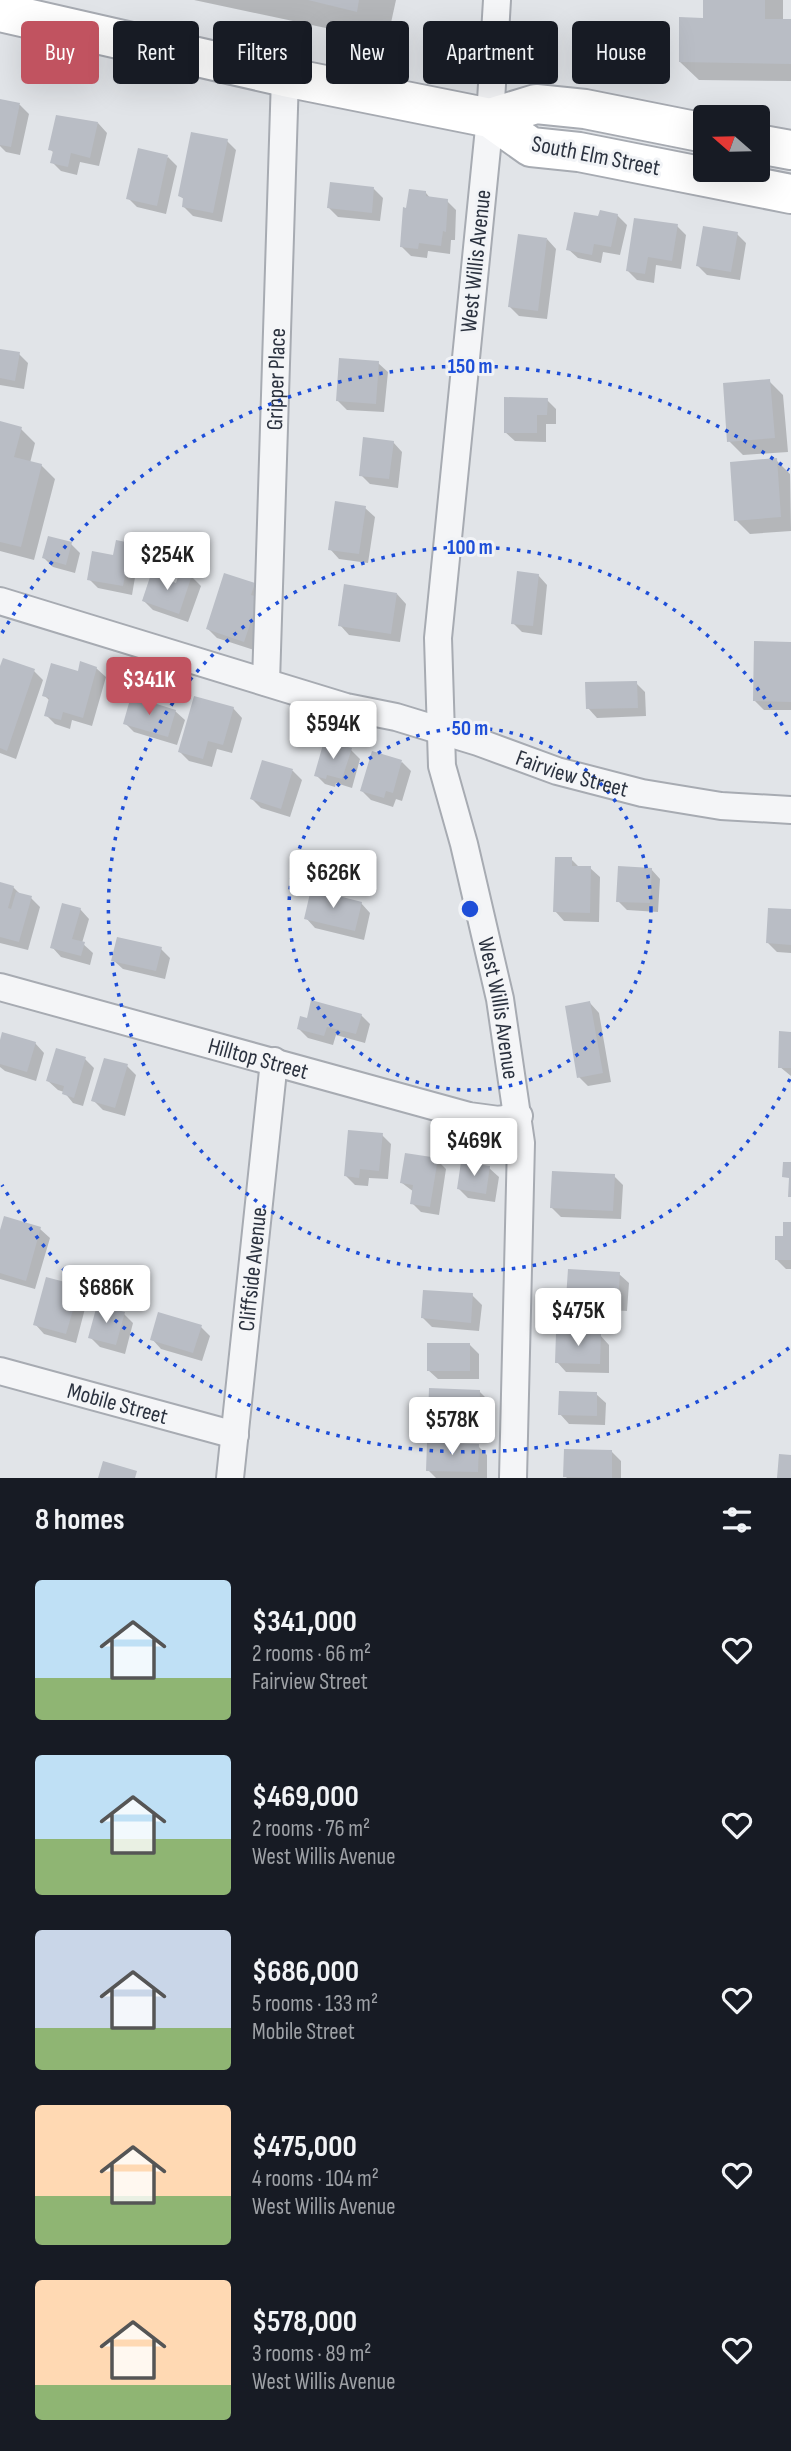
<!DOCTYPE html>
<meta charset="utf-8">
<style>
:root{--surface:#171b24;--page:#20242c;--text:#f1f3f6;--muted:#9ea1a6;--accent:#c15360}
body{margin:0;font-family:"Sofia Sans Condensed",sans-serif;background:var(--page);color:var(--text);height:100vh;display:flex;flex-direction:column;font-size:26px;white-space:nowrap}
*{box-sizing:border-box;margin:0}
p{font-size:23px;color:var(--muted)}
.icon{flex:none;width:38px;height:38px;fill:none;stroke:currentColor;stroke-width:2;stroke-linecap:round;stroke-linejoin:round}
.map{position:relative;height:1478px;overflow:hidden}
.drawer{display:flex;flex-direction:column;background:var(--surface);flex:1}
.drawer>*{flex:none}
.guide{position:absolute;left:21px;top:21px;width:749px;height:63px;display:flex;gap:14px}
.needle{width:46px;rotate:290deg}
.buttons{position:absolute;left:693px;top:105px;display:grid;gap:14px}
.buttons a{display:grid;place-items:center;width:77px;height:77px;border-radius:7px;background:var(--surface);box-shadow:0 7px 28px #0002;font-size:35px}
.price{position:absolute;translate:-50% -60px;padding:0 16px;border-radius:7px;background:#fff;color:#222;font-size:23px;line-height:46px;filter:drop-shadow(0 2px 4px #0008)}
.price::after{content:'';position:absolute;left:50%;top:42px;width:21px;height:16px;margin-left:-10px;background:inherit;clip-path:polygon(0 0,100% 0,50% 100%)}
.price.active{background:var(--accent);color:#fff}
ul{padding:0;list-style:none}
li{display:flex;align-items:center;gap:21px;height:175px;padding:0 35px}
li span{display:grid;place-items:center;flex:none;width:196px;height:140px;border-radius:7px;color:#555}
li>.icon{margin-inline-start:auto}
span .icon{width:84px;height:84px;fill:#fffc;stroke-width:1}
li b{font-size:30px}
h2{display:flex;justify-content:space-between;align-items:center;height:84px;padding:0 35px;font-size:30px}
.tag{padding:0 24px;border-radius:7px;background:var(--surface);box-shadow:0 7px 28px #0002;font-size:24px;line-height:63px}
.tag.active{background:var(--accent);color:#fff}
.map>svg:first-child{display:block}
</style>
<div class="map">
<svg width="791" height="1478" viewBox="0 0 791 1478">
<rect width="100%" height="100%" fill="#e1e4e8"/>
<path fill="#0003" d="M194,0H396L387,41Z
M705,0H783V21H791V81L699,80L680,62L705,19Z
M0,101L20,105L29,114L20,155L6,152L0,146Z
M98,123L107,133L99,166L80,162L77,175L61,171L52,162L54,153L50,149Z
M227,141L236,150L222,222L193,216L183,206L185,200L180,196Z
M168,157L177,166L166,214L137,207L128,198Z
M374,189L383,198L380,221L338,217L329,208Z
M426,193L431,199L447,201L456,210L455,240H451L450,254L428,251L427,258L411,256L402,247Z
M617,215L627,225L620,255L603,252L601,263L578,258L568,249L600,218Z
M677,226L686,235L681,269L656,265L654,283L637,280L628,271Z
M737,234L746,243L740,280L707,275L698,266Z
M547,239L556,249L547,319L519,316L510,307Z
M0,351L19,354L28,363L24,389L0,385Z
M378,363L388,372L384,412L347,410L337,400Z
M769,381L783,395L788,452L743,455L729,441Z
M547,400L556,409V424H546V442L515,441L505,432Z
M0,423L21,429L35,443L30,463L41,465L55,479L34,560L0,551Z
M393,442L402,452L398,488L370,484L361,475Z
M776,460L790,474L791,531L750,534L736,520Z
M365,508L375,517L368,563L339,559L330,549Z
M71,544L80,553L75,573L53,567L44,558Z
M130,544L139,554L132,595L98,588L89,579Z
M538,575L547,585L542,635L522,632L513,623Z
M191,576L201,586L188,622L153,610L144,601Z
M254,585L263,594L267,608L254,650L217,638L208,629Z
M397,594L406,604L400,642L349,635L340,625Z
M791,643V710H764L755,701Z
M96,668L106,677L92,726L72,720L70,729L55,724L46,715L50,701L44,695L79,673Z
M34,671L43,680L16,759L0,753V672Z
M636,683L645,692L646,716L597,718L588,708Z
M233,708L242,718L232,753L217,749L212,767L189,761L179,751Z
M175,711L185,720L177,745L134,732L125,723Z
M351,750L360,759L352,788L336,783L335,787L325,784L316,775Z
M263,762L293,771L302,780L290,817L261,808L252,799Z
M402,762L411,771L402,801L396,799L393,807L371,800L362,791Z
M571,859L580,868H590L600,877L599,922L564,921L555,911Z
M651,869L660,879L658,912L627,910L618,901Z
M0,884L13,887L21,895L31,898L40,907L28,950L0,943Z
M361,903L370,913L364,940L315,928L306,918Z
M80,909L89,919L82,943L93,953L90,965L61,957L52,947Z
M791,911V953L777,952L768,943Z
M161,949L170,958L165,979L123,969L113,960Z
M590,1003L599,1013L611,1082L588,1086L579,1077Z
M361,1015L370,1024L365,1043L336,1035L333,1045L308,1038L299,1029L308,1020Z
M791,1034V1076L780,1067Z
M35,1043L44,1053L36,1081L5,1071L0,1067V1046Z
M85,1059L94,1068L83,1106L73,1103L64,1092L58,1090L48,1081Z
M127,1066L136,1075L125,1116L103,1110L93,1100Z
M382,1135L391,1144L388,1179L369,1178L368,1186L355,1185L346,1176Z
M437,1160L446,1169L439,1215L421,1212L412,1203L414,1192L402,1183Z
M489,1168L499,1177L495,1202L468,1198L459,1189Z
M614,1176L623,1185L621,1219L561,1217L551,1207Z
M791,1224V1269H786L777,1260Z
M40,1229L50,1238L35,1289L0,1279V1237Z
M619,1274L629,1283L627,1311L577,1308L568,1298Z
M79,1288L88,1297L76,1343L44,1334L35,1324Z
M472,1295L482,1305L479,1331L432,1327L423,1318Z
M124,1314L133,1323L125,1354L100,1347L90,1337Z
M201,1327L210,1336L202,1361L161,1349L152,1339Z
M600,1335L609,1345V1373L566,1372L557,1362Z
M470,1345L479,1354V1379H438L428,1370Z
M479,1391L489,1401L488,1427L439,1425L430,1416Z
M596,1394L606,1403L605,1425L569,1424L560,1414Z
M478,1446L487,1455V1478H436L428,1470Z
M612,1452L621,1461V1478H567L565,1476Z"/>
<path fill="#b9bdc5" d="M308,0H359L357,12Z
M703,0H765V19H791V64L679,62V17L703,18Z
M0,99L20,103L11,147L0,145Z
M56,115L98,122L90,158L71,153L68,167L50,163L53,151L48,150Z
M191,132L228,139L213,213L182,207L183,198L178,196Z
M138,148L168,155L157,206L126,199Z
M330,182L374,187L372,213L327,208Z
M409,189L426,191V196L448,199L446,232L443,231L441,246L419,243L418,249L400,247L403,207L406,208Z
M600,210L618,214L611,247L594,244L592,255L566,250L574,212L598,216Z
M634,218L678,224L672,261L648,257L645,274L626,271Z
M703,226L738,232L731,272L696,266Z
M518,234L547,238L538,311L508,307Z
M0,349L20,352L15,381L0,378Z
M339,358L379,361L376,404L336,401Z
M770,379L775,438L727,442L723,383Z
M504,397L548,398L547,415H537V433H504Z
M0,421L22,427L14,457L42,464L21,547L0,542Z
M363,437L394,441L389,479L359,476Z
M777,458L781,517L734,521L730,462Z
M335,501L366,506L359,554L328,550Z
M48,536L72,542L66,565L42,558Z
M116,540L131,543L123,586L87,580L92,551L113,555Z
M180,571L192,575L179,614L142,601L151,574L176,583Z
M517,571L539,574L533,626L511,624Z
M224,573L255,583L251,595L259,597L244,642L206,629Z
M344,584L397,593L391,634L338,626Z
M754,641L791,642V702L753,701Z
M3,658L35,669L7,751L0,748V666Z
M80,661L97,667L83,718L63,712L61,720L44,716L49,698L42,696L51,663L78,671Z
M637,681L638,708L586,709L585,682Z
M131,696L176,710L168,737L123,724Z
M194,696L234,707L223,745L208,741L203,759L178,752Z
M324,741L352,748L342,779L327,775L326,779L314,776Z
M372,751L402,760L393,793L386,791L384,798L360,791Z
M262,760L293,769L281,809L250,799Z
M555,857H572V866H591L590,913L553,912Z
M618,866L652,868L650,903L616,902Z
M0,882L14,886L8,908L11,909L16,892L32,896L19,942L0,937Z
M311,889L362,902L355,931L304,919Z
M62,903L81,908L72,939L85,942L81,956L50,948Z
M768,908L791,909V945L766,943Z
M117,937L162,947L156,971L111,961Z
M311,1000L362,1014L356,1034L327,1027L324,1036L297,1029L300,1016L307,1018Z
M590,1001L603,1073L577,1078L565,1006Z
M779,1031L791,1032V1068H778Z
M2,1032L36,1042L27,1072L0,1064V1040Z
M56,1048L86,1057L74,1098L62,1094L64,1086L46,1081Z
M104,1058L128,1064L115,1108L91,1101Z
M348,1130L383,1133L379,1171L360,1169L359,1178L344,1176Z
M405,1153L438,1158L430,1207L410,1204L413,1185L400,1183Z
M461,1162L490,1166L486,1194L457,1189Z
M783,1162H791V1197H788L789,1178L782,1177Z
M552,1171L615,1174L613,1211L550,1208Z
M4,1216L41,1227L26,1281L0,1273V1230Z
M783,1222H791V1260H775V1236H783Z
M568,1269L620,1272L618,1302L566,1299Z
M46,1277L80,1286L66,1334L33,1325Z
M423,1290L473,1293L471,1323L421,1318Z
M97,1305L125,1312L116,1345L88,1338Z
M158,1312L202,1325L193,1353L150,1340Z
M556,1333L601,1334L600,1364L555,1363Z
M427,1343H470V1371H427Z
M429,1388L480,1390L479,1418L428,1417Z
M559,1391L597,1392V1416L558,1415Z
M427,1442L479,1444L478,1472L426,1471Z
M564,1449L612,1450V1478L563,1477Z
M779,1454L791,1455V1478H777Z
M103,1461L137,1471L135,1478H98Z"/>
<g fill="none" stroke-linecap="round" stroke-linejoin="round">
<g stroke="#a7abb2" stroke-width="30">
<g id="street">
<path id="s1" d="M497,0L490,118L438,638L442,766L464,844L500,999L521,1143L513,1478"/>
<path id="s2" d="M0,601L346,707L396,717L478,742L557,771L642,793L721,806L791,810"/>
<path id="s3" d="M266,682L285,77"/>
<path id="s4" d="M0,987L469,1116L499,1120L519,1116"/>
<path id="s5" d="M0,1371L235,1435"/>
<path id="s6" d="M230,1478L274,1061"/>
</g>
</g>
<g stroke="#a7abb2" stroke-width="42">
<path id="secondary" d="M0,12L285,77L490,118L531,147L579,152L791,194
M490,118L536,104L585,109L705,133
M758,144L791,150"/>
</g>
<use href="#street" stroke="#f4f5f7" stroke-width="26"/>
<use href="#secondary" stroke="#fff" stroke-width="38"/>
</g>
<g fill="none" stroke="#1d4ed8" stroke-width="3.5" stroke-dasharray="3.5 7">
<circle cx="470" cy="909" r="181"/>
<path d="M790 1079A362 362 0 1 1 790 739"/>
<path d="M789 1348A543 543 0 0 1 2 1185M2 633A543 543 0 0 1 789 470"/>
</g>
<g text-anchor="middle" stroke-width="6" stroke-linejoin="round" paint-order="stroke">
<g font-size="23" fill="#2b323f" stroke="#f1f3f6">
<text transform="translate(596 155) rotate(11)" y="8">South Elm Street</text>
<text transform="translate(475 261) rotate(-84)" y="8">West Willis Avenue</text>
<text dy="8" stroke="none"><textPath href="#s3" startOffset="303">Gripper Place</textPath></text>
<text dy="8" stroke="none"><textPath href="#s2" startOffset="598">Fairview Street</textPath></text>
<text dy="8" stroke="none"><textPath href="#s1" startOffset="1018">West Willis Avenue</textPath></text>
<text dy="8" stroke="none"><textPath href="#s4" startOffset="268">Hilltop Street</textPath></text>
<text dy="8" stroke="none"><textPath href="#s6" startOffset="210">Cliffside Avenue</textPath></text>
<text dy="8" stroke="none"><textPath href="#s5" startOffset="122">Mobile Street</textPath></text>
</g>
</g>
<circle cx="470" cy="909" r="10" fill="#1d4ed8" stroke="#f1f3f6" stroke-width="3.5"/>
<g font-size="21" text-anchor="middle" font-weight="bold" fill="#1d4ed8" stroke="#f1f3f6" stroke-width="6" stroke-linejoin="round" paint-order="stroke">
<text x="470" y="373">150 m</text>
<text x="470" y="554">100 m</text>
<text x="470" y="735">50 m</text>
</g>
</svg>
<div class="buttons">
<a><svg class="needle" viewBox="-14 -14 28 28"><path d="M0-13l5 13h-10z" fill="#e53935"/><path d="M0 13l5-13h-10z" fill="#9ea1a6"/></svg></a>
</div>
<b class="price" style="left:167px;top:592px">$254K</b>
<b class="price active" style="left:149px;top:717px">$341K</b>
<b class="price" style="left:333px;top:761px">$594K</b>
<b class="price" style="left:333px;top:910px">$626K</b>
<b class="price" style="left:474px;top:1178px">$469K</b>
<b class="price" style="left:106px;top:1325px">$686K</b>
<b class="price" style="left:578px;top:1348px">$475K</b>
<b class="price" style="left:452px;top:1457px">$578K</b>
<div class="guide">
<a class="tag active">Buy</a>
<a class="tag">Rent</a>
<a class="tag">Filters</a>
<a class="tag">New</a>
<a class="tag">Apartment</a>
<a class="tag">House</a>
</div>
</div>
<section class="drawer">
<h2>8 homes<svg class="icon" aria-label="filters" viewBox="0 0 24 24"><path d="M4 7h16M4 17h16"/><circle cx="9" cy="7" r="2"/><circle cx="15" cy="17" r="2"/></svg></h2>
<ul>
<li><span style="background:linear-gradient(#bfe0f5 70%,#8fb573 0)"><svg class="icon" aria-label="home" viewBox="0 0 24 24"><path d="M3 11l9-7 9 7M6 9v11h12V9"/></svg></span><div><b>$341,000</b><p>2 rooms · 66 m²</p><p>Fairview Street</p></div><svg class="icon" aria-label="heart" viewBox="0 0 24 24"><path d="M12 20l-8-8c-3-5 5-10 8-4 3-6 11-1 8 4z"/></svg></li>
<li><span style="background:linear-gradient(#bfe0f5 60%,#8fb573 0)"><svg class="icon" aria-label="home" viewBox="0 0 24 24"><path d="M3 11l9-7 9 7M6 9v11h12V9"/></svg></span><div><b>$469,000</b><p>2 rooms · 76 m²</p><p>West Willis Avenue</p></div><svg class="icon" aria-label="heart" viewBox="0 0 24 24"><path d="M12 20l-8-8c-3-5 5-10 8-4 3-6 11-1 8 4z"/></svg></li>
<li><span style="background:linear-gradient(#c9d6e8 70%,#8fb573 0)"><svg class="icon" aria-label="home" viewBox="0 0 24 24"><path d="M3 11l9-7 9 7M6 9v11h12V9"/></svg></span><div><b>$686,000</b><p>5 rooms · 133 m²</p><p>Mobile Street</p></div><svg class="icon" aria-label="heart" viewBox="0 0 24 24"><path d="M12 20l-8-8c-3-5 5-10 8-4 3-6 11-1 8 4z"/></svg></li>
<li><span style="background:linear-gradient(#ffd9b3 65%,#8fb573 0)"><svg class="icon" aria-label="home" viewBox="0 0 24 24"><path d="M3 11l9-7 9 7M6 9v11h12V9"/></svg></span><div><b>$475,000</b><p>4 rooms · 104 m²</p><p>West Willis Avenue</p></div><svg class="icon" aria-label="heart" viewBox="0 0 24 24"><path d="M12 20l-8-8c-3-5 5-10 8-4 3-6 11-1 8 4z"/></svg></li>
<li><span style="background:linear-gradient(#ffd9b3 75%,#8fb573 0)"><svg class="icon" aria-label="home" viewBox="0 0 24 24"><path d="M3 11l9-7 9 7M6 9v11h12V9"/></svg></span><div><b>$578,000</b><p>3 rooms · 89 m²</p><p>West Willis Avenue</p></div><svg class="icon" aria-label="heart" viewBox="0 0 24 24"><path d="M12 20l-8-8c-3-5 5-10 8-4 3-6 11-1 8 4z"/></svg></li>
</ul>
</section>
